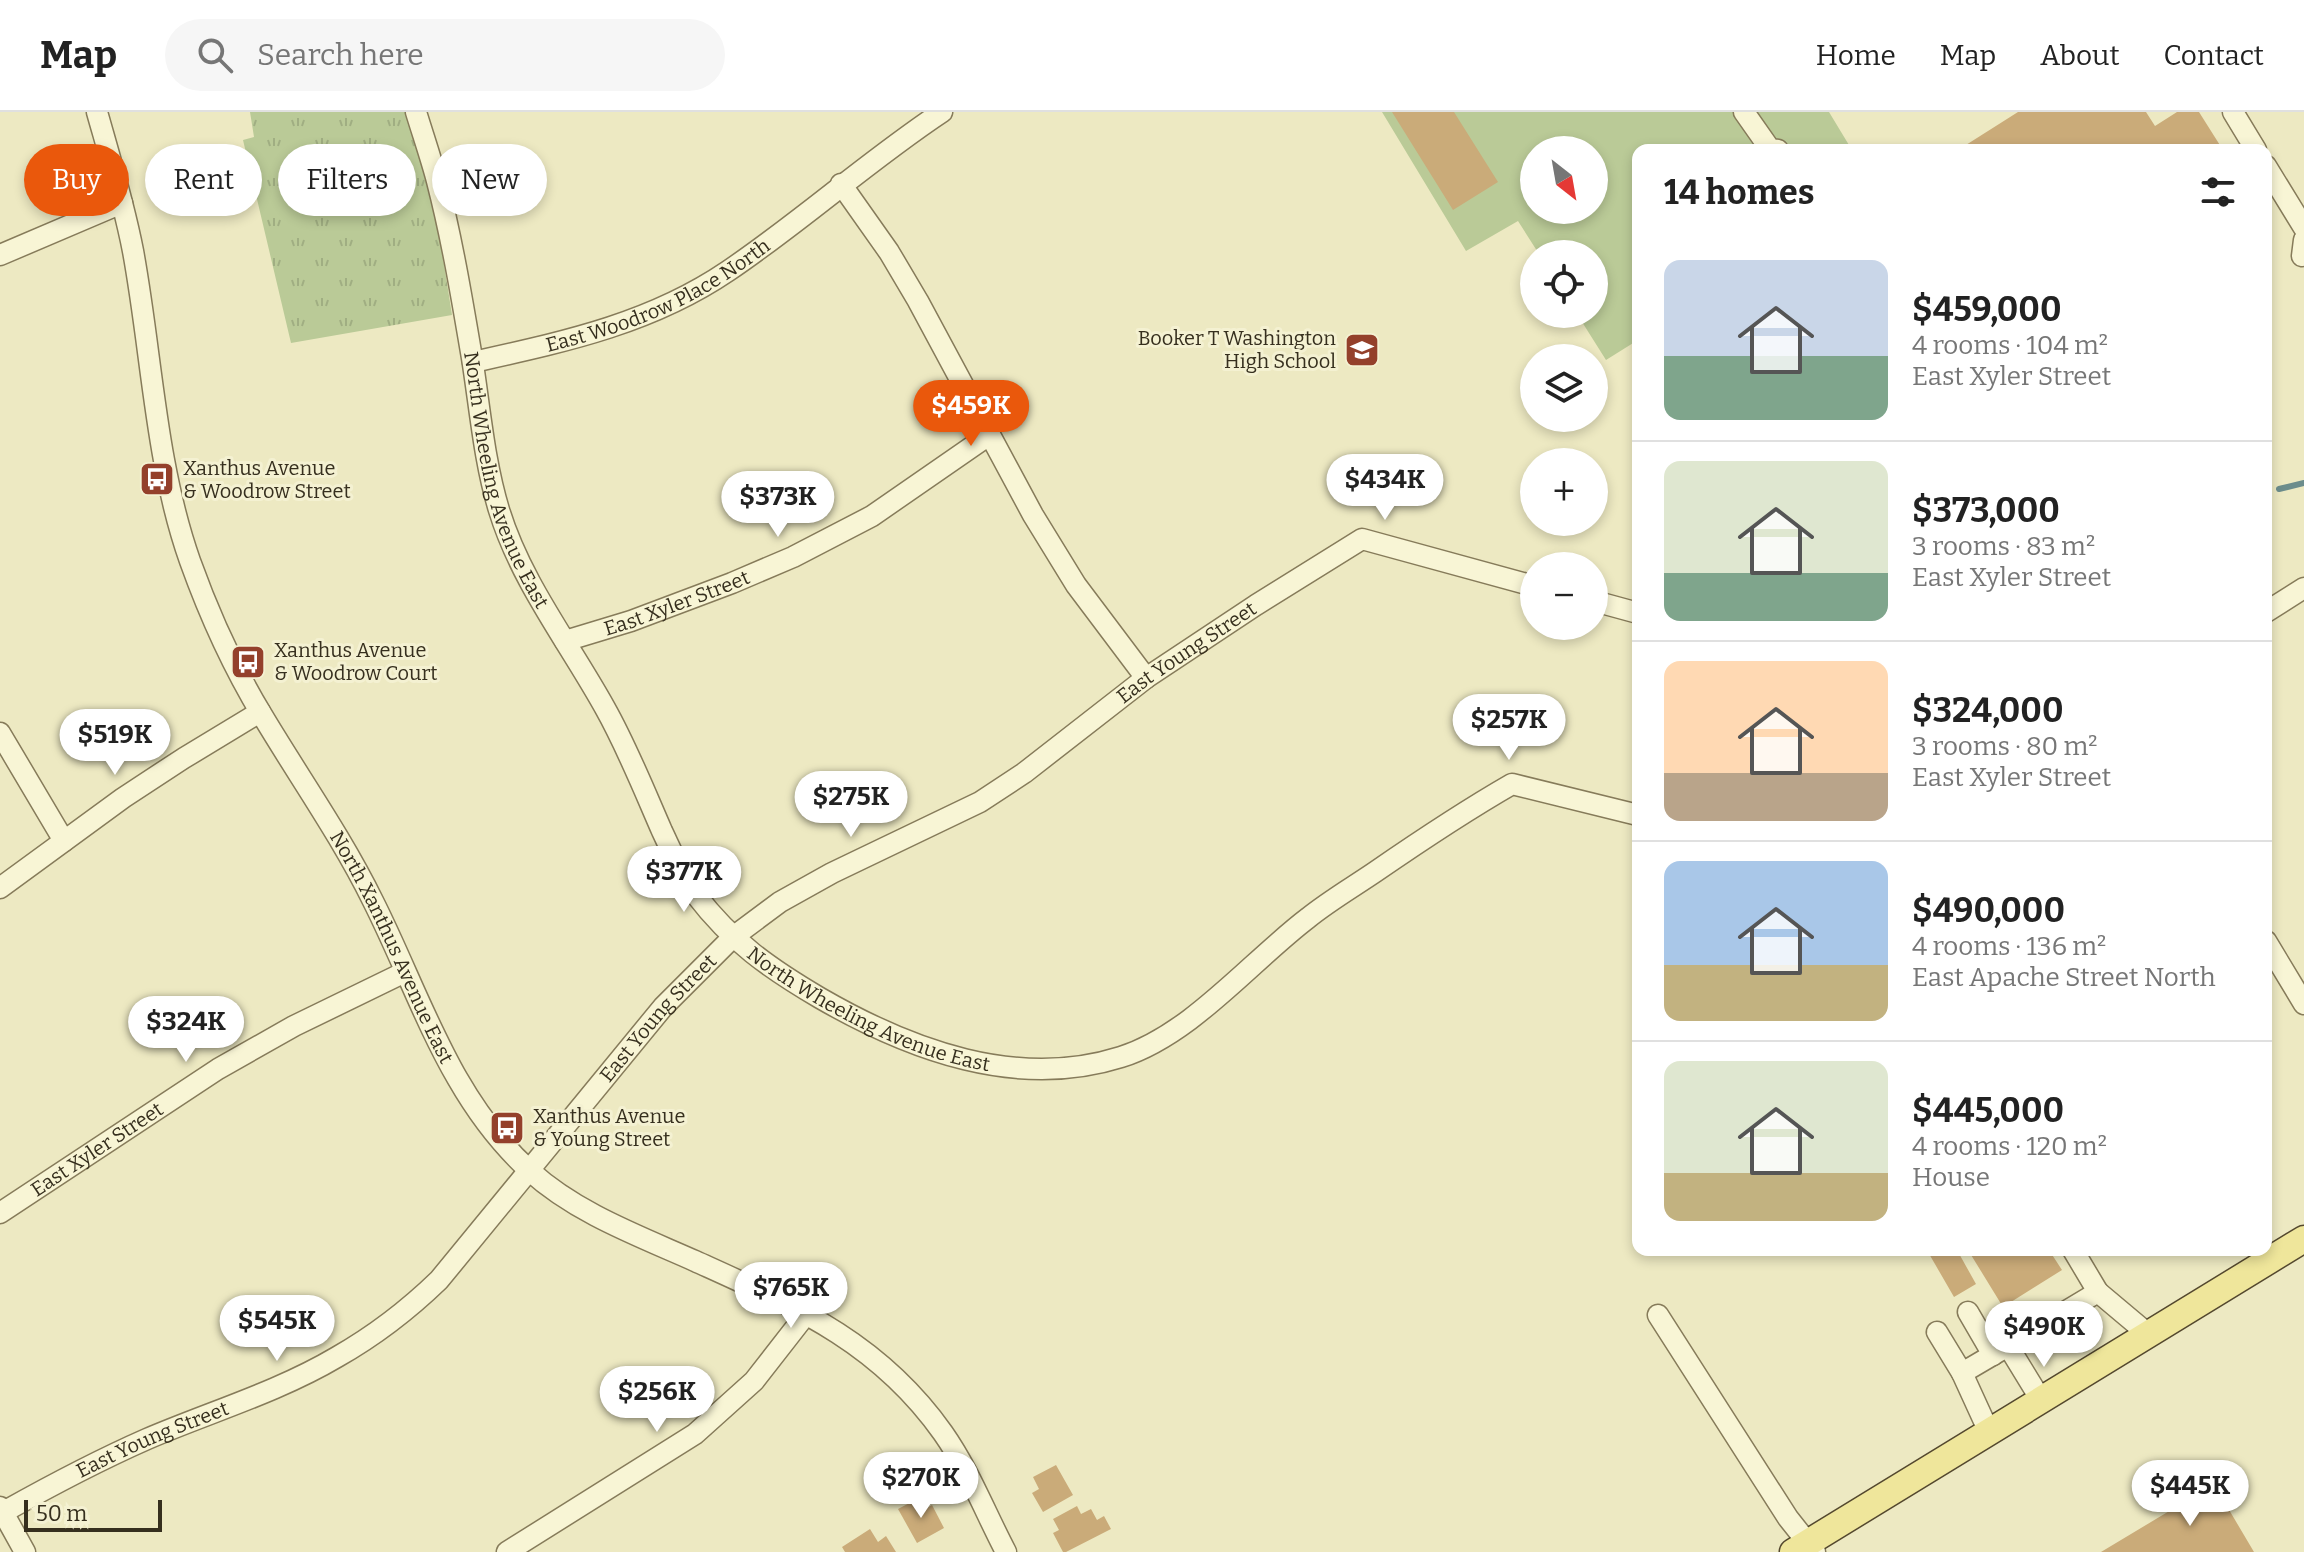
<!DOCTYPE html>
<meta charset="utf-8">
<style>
:root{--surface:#fff;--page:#f6f6f6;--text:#222;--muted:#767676;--line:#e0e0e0;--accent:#ea580c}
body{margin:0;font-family:Bitter,serif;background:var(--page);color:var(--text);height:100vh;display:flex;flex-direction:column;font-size:30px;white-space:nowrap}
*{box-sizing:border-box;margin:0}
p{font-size:26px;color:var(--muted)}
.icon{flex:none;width:44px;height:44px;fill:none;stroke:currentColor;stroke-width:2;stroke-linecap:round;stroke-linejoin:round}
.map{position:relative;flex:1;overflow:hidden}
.drawer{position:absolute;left:1632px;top:32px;width:640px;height:1112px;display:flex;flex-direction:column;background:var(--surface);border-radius:16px;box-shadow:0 4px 12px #0003}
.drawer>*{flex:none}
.guide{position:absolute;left:24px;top:32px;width:760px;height:72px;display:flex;gap:16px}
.needle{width:52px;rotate:149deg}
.fabs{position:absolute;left:1520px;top:24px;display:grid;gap:16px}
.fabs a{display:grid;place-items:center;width:88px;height:88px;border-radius:50%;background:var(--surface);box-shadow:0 4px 12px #0003;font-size:40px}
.scale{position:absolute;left:24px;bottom:20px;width:138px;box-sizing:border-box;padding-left:8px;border:4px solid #362f1e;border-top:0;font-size:22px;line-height:28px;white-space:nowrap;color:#362f1e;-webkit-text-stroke:6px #f4f1d2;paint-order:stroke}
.price{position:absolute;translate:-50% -68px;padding:0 18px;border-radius:28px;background:#fff;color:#222;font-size:26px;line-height:52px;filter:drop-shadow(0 2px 4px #0008)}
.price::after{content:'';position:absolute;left:50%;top:48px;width:24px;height:18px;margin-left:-12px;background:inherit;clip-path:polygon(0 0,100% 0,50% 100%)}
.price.active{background:var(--accent);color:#fff}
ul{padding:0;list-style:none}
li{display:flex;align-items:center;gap:24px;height:200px;padding:0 32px}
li+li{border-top:2px solid var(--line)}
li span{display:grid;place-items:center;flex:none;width:224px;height:160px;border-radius:16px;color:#555}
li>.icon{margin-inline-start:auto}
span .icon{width:96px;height:96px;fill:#fffc;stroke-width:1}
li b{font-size:34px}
h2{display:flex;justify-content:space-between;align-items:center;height:96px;padding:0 32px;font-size:34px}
.pill{padding:0 28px;border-radius:36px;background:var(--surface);box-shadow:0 4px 12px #0003;font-size:28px;line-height:72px}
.pill.active{background:var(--accent);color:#fff}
header{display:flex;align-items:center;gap:48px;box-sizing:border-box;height:112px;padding:0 40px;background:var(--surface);border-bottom:2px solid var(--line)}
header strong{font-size:38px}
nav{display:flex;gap:44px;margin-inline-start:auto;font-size:28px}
.search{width:560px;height:72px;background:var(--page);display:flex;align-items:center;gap:20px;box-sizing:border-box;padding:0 28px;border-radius:44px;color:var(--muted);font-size:30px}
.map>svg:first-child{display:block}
</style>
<header>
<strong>Map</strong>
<div class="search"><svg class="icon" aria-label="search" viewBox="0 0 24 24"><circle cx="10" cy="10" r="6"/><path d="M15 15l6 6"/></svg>Search here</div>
<nav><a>Home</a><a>Map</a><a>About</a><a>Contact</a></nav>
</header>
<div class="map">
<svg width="2304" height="1440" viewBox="0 0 2304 1440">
<defs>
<pattern id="park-tufts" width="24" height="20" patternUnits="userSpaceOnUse" patternTransform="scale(2)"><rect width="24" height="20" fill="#baca97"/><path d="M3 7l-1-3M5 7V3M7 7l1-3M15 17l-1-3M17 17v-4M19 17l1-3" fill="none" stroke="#a0ae82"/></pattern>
</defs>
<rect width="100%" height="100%" fill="#ede9c2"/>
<path fill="url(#park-tufts)" d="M250,0H407L438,114L452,203L291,231L243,28L254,25Z"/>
<path fill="#baca97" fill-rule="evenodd" d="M1382,0H1829L1852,38H1638V228L1606,248L1577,202H1594V142H1539L1518,109L1466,139ZM1534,38H1594V98H1534Z"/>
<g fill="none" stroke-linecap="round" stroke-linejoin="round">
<path stroke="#6c8d8c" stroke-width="6" d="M2279,377L2304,371"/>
</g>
<path fill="#caab79" d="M1392,0H1454L1498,70L1453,98Z
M2018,0H2146L2155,14L2177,0H2199L2223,38H1958Z
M1932,1138H1957L1976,1172L1954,1185L1928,1140Z
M1968,1138H2049L2062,1158L2003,1195Z
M1056,1353L1073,1383L1043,1400L1032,1381L1039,1377L1033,1365Z
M2212,1369L2254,1440H2101L2176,1395L2174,1392Z
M921,1385L927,1396L932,1393L944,1416L917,1431L898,1397Z
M1077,1394L1081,1402L1091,1397L1097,1408L1104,1404L1111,1417L1066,1440H1063L1053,1421L1059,1418L1053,1407Z
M870,1417L878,1430L886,1424L896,1440H845L842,1435Z"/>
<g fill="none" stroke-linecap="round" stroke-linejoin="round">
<g stroke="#867b5a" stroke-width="23">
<g id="minor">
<path id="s1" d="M97,0C110,46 124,92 133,139C152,242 155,350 190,449C209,502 233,555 262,603C299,665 341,724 373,789C420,882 449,986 530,1059C576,1101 639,1124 695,1149C794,1194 878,1229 943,1321C969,1358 985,1400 1006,1440"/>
<path id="s2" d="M416,0C423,23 431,46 437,69C452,127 462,187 472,246C480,296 484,349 499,398C521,470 569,531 605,596C627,635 644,678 662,719C672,740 682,764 696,783C732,830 769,856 820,886C910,938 1017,978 1121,945C1191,923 1250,850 1308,806C1329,789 1353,775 1375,760C1420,729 1465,699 1512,672L1638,703"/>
<path d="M1744,0L1770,37L1778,38"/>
<path d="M2233,0L2256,38"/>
<path d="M2266,54L2304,116"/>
<path d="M841,72L889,140L918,189L1033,403L1076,473L1146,566"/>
<path d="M0,143L122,91"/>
<path d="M2302,144L2304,128"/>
<path id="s3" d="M473,250C563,230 650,212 728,159C802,109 868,49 942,0"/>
<path d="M1594,489L1638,501"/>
<path d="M2266,500L2304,476"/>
<path id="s4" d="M565,529L631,509L732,471L793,445L872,404L989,323"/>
<path d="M0,621L64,729"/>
<path d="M0,776L123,686L184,646L260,600"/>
<path d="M2266,829L2304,892"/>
<path id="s5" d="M0,1101L218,957L294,914L405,860"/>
<path d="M2073,1138L2098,1180"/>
<path d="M1968,1200L1993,1243"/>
<path d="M1658,1203L1788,1406L1815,1440"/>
<path d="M1937,1220L1962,1261L2008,1234"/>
<path d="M1962,1261L1989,1320"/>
<path d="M2041,1288L2008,1234L2098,1180L2148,1222"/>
<path d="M0,1395L25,1440"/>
<path id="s6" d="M0,1402C48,1375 97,1349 147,1327C210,1300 278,1280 337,1245C374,1224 408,1198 439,1168L663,895L733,825L780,790L832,761L980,690L1024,661L1146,566L1256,493L1362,427L1534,474"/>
<path d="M507,1440L695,1322L754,1269L807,1201"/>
</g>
</g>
<g stroke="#54482e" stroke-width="29">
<path id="major" d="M1793,1440L2304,1127"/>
</g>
<use href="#minor" stroke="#f8f5d5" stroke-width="20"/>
<use href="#major" stroke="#efe69b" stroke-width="26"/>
</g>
<defs>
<g id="school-square" transform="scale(1.8)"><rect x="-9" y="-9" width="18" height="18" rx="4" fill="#94402b" stroke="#f4f1d2"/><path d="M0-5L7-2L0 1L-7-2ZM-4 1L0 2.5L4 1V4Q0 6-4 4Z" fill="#fff"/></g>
<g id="bus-square" transform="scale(1.8)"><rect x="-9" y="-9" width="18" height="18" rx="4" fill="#94402b" stroke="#f4f1d2"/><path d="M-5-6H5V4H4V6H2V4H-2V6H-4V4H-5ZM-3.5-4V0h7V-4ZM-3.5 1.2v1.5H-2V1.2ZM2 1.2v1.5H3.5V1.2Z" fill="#fff"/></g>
</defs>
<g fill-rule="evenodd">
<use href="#school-square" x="1362" y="238"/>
<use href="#bus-square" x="157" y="367"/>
<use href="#bus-square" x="248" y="550"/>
<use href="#bus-square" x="507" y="1016"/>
</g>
<g text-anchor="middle" stroke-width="6" stroke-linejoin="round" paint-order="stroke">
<g font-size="20" fill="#362f1e" stroke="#f4f1d2">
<text dy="7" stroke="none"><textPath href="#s3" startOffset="198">East Woodrow Place North</textPath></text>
<text dy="7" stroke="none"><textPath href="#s2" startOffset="380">North Wheeling Avenue East</textPath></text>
<text dy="7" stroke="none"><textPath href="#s4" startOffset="118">East Xyler Street</textPath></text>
<text dy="7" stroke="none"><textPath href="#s6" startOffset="1490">East Young Street</textPath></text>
<text dy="7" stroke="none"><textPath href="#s1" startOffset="896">North Xanthus Avenue East</textPath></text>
<text dy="7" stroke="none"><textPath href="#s2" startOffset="1052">North Wheeling Avenue East</textPath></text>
<text dy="7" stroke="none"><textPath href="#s6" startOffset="842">East Young Street</textPath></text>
<text dy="7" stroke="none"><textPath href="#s5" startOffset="116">East Xyler Street</textPath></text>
<text dy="7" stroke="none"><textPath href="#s6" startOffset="170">East Young Street</textPath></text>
</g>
<g font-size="20" fill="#362f1e" stroke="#f4f1d2" text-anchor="start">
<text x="1336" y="233" text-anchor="end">Booker T Washington<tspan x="1336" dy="23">High School</tspan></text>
<text x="183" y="363">Xanthus Avenue<tspan x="183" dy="23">&amp; Woodrow Street</tspan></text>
<text x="274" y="545">Xanthus Avenue<tspan x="274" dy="23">&amp; Woodrow Court</tspan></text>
<text x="533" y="1011">Xanthus Avenue<tspan x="533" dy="23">&amp; Young Street</tspan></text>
</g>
</g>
</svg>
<div class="fabs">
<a><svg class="needle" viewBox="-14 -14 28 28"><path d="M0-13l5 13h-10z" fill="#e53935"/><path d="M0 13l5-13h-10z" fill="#767676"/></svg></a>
<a><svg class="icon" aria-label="locate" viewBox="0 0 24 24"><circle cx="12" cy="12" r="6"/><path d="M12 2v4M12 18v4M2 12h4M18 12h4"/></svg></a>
<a><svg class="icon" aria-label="layers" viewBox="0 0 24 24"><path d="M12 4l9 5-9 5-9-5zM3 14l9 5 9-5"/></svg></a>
<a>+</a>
<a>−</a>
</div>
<div class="scale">50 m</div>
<b class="price active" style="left:971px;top:336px">$459K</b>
<b class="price" style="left:1385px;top:410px">$434K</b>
<b class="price" style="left:778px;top:427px">$373K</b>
<b class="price" style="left:1509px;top:650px">$257K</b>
<b class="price" style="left:115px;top:665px">$519K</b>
<b class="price" style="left:851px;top:727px">$275K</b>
<b class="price" style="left:684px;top:802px">$377K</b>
<b class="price" style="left:186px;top:952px">$324K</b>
<b class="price" style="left:791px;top:1218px">$765K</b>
<b class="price" style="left:277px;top:1251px">$545K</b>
<b class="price" style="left:2044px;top:1257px">$490K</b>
<b class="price" style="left:657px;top:1322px">$256K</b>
<b class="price" style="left:921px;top:1408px">$270K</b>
<b class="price" style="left:2190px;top:1416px">$445K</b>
<div class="guide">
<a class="pill active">Buy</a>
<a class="pill">Rent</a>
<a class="pill">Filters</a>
<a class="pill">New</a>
</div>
<section class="drawer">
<h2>14 homes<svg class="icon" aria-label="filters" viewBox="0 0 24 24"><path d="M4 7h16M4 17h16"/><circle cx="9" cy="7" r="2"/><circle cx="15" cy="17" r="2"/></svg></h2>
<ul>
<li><span style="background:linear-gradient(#c9d6e8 60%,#7fa58c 0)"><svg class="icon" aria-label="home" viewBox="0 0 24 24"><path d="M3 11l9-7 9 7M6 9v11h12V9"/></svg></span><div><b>$459,000</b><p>4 rooms · 104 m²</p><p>East Xyler Street</p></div></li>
<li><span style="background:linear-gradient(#dfe7d0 70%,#7fa58c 0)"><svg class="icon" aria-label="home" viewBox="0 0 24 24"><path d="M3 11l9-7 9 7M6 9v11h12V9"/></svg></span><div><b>$373,000</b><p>3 rooms · 83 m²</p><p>East Xyler Street</p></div></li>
<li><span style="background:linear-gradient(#ffd9b3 70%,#b9a48a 0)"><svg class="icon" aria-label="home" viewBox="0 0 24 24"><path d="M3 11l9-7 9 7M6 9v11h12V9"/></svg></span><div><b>$324,000</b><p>3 rooms · 80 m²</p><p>East Xyler Street</p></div></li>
<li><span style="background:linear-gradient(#a9c7e8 65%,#c2b280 0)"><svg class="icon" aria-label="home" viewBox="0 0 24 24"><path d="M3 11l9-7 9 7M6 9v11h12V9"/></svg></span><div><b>$490,000</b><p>4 rooms · 136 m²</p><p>East Apache Street North</p></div></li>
<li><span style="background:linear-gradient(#dfe7d0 70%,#c2b280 0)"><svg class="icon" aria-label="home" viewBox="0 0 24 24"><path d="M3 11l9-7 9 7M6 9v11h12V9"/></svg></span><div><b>$445,000</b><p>4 rooms · 120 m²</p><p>House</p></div></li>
</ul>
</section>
</div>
